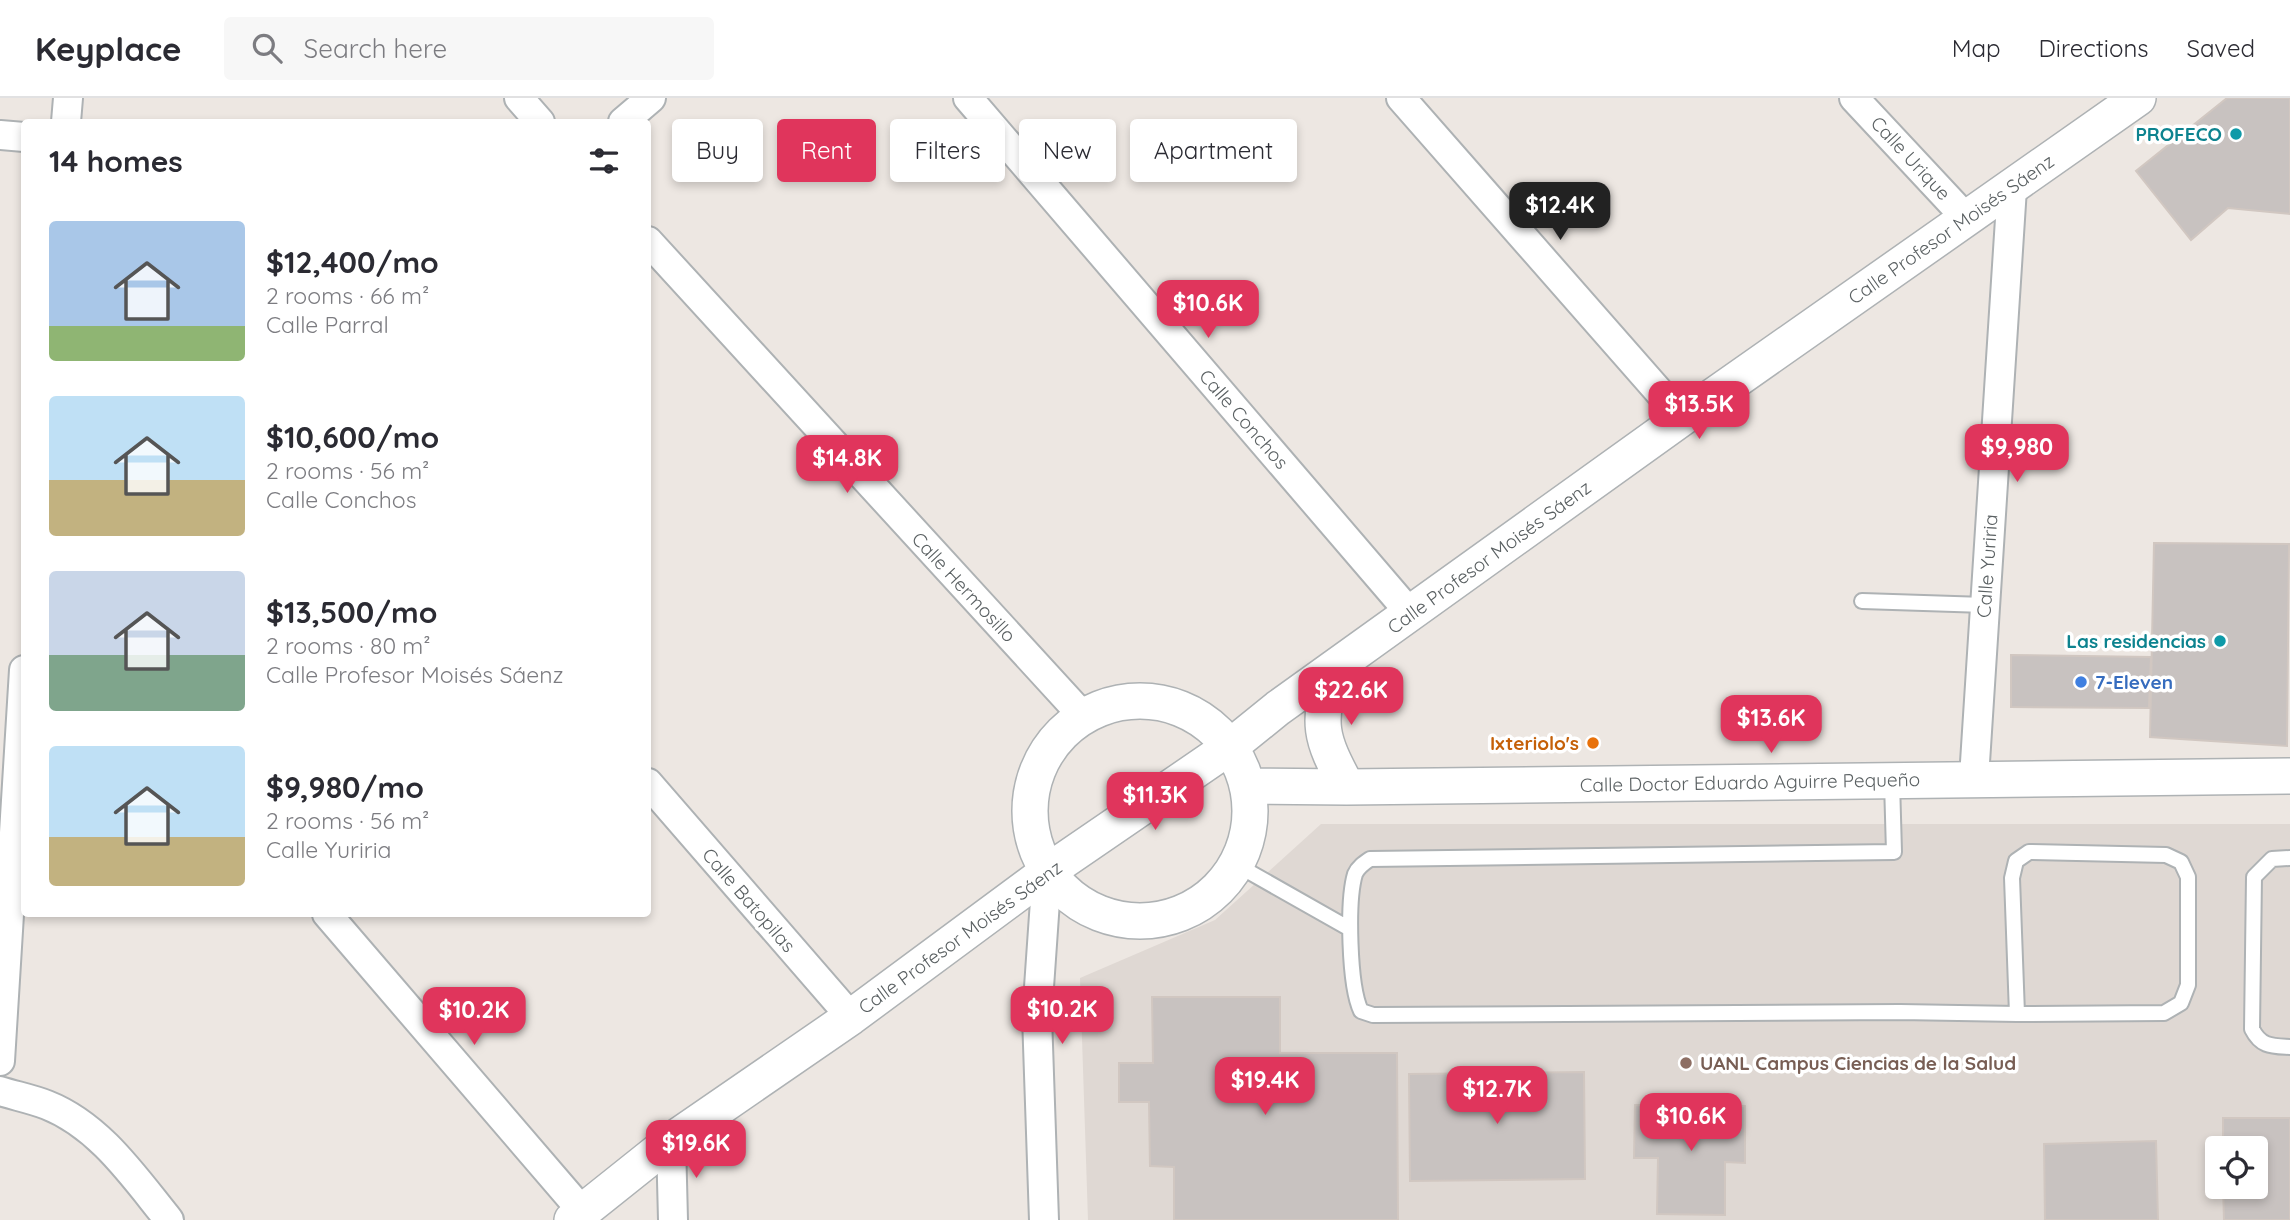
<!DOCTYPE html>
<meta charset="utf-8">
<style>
:root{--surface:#fff;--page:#f7f7f7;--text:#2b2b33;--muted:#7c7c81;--line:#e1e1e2;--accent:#e0355c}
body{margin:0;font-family:Quicksand,sans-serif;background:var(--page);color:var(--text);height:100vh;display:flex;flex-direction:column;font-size:26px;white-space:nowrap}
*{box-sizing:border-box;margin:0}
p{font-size:23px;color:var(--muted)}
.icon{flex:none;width:38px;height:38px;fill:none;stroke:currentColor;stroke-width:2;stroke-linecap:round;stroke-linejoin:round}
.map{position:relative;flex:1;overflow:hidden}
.sheet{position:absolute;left:21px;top:21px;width:630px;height:798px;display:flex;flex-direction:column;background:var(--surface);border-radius:7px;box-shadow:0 4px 10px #0003}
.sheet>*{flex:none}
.hud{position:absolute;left:672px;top:21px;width:665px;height:63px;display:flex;gap:14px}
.buttons{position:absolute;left:2205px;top:1038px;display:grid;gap:14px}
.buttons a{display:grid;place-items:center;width:63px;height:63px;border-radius:7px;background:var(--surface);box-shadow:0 4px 10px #0003;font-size:35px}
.price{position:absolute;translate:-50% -60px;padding:0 16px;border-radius:14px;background:var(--accent);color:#fff;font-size:23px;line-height:46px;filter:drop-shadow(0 2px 4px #0008)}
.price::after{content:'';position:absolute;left:50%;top:42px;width:21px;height:16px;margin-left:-10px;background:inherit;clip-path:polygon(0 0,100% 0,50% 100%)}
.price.selected{background:#222;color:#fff}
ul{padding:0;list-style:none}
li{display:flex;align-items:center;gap:21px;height:175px;padding:0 28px}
li span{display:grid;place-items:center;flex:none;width:196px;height:140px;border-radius:7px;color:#555}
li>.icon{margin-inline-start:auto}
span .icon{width:84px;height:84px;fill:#fffc;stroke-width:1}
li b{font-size:30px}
h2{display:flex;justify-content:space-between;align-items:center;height:84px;padding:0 28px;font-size:30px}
.pill{padding:0 24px;border-radius:7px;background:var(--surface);box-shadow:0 4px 10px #0003;font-size:24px;line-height:63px}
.pill.selected{background:var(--accent);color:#fff}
header{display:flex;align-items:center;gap:42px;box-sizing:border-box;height:98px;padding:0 35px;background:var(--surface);border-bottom:2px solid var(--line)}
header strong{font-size:33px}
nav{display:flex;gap:38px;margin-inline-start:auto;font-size:24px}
.search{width:490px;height:63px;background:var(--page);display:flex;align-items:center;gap:18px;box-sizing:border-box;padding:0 24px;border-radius:7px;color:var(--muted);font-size:26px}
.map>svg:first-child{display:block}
</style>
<header>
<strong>Keyplace</strong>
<div class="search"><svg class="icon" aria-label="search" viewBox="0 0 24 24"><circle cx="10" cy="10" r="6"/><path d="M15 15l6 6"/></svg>Search here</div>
<nav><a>Map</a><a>Directions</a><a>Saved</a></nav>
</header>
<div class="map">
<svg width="2290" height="1122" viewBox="0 0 2290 1122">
<rect width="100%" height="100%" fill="#ede7e2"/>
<path fill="#dfd8d3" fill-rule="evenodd" d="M1321,726H2290V1122H1088L1080,880L1215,822ZM2217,1050H2256V1088H2217Z"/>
<path fill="#c8c2c0" stroke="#d1c7c1" stroke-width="2" d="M2227,0H2290V116L2228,110L2191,142L2136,73Z
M2154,445L2289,446L2287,648L2150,639Z
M2011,557L2151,559L2149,610L2011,609Z
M1152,899H1280V955H1397L1398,1122H1174V1069L1150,1068L1149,1004H1119V965H1153Z
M1584,974L1585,1081L1410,1083L1409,976Z
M1635,1007L1745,1008V1065L1725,1064V1117L1657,1116L1658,1060H1634Z
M2223,1020H2290V1122H2224L2223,1088H2256V1050H2223Z
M2156,1043L2158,1122H2045L2044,1046Z"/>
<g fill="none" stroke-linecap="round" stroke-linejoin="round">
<g stroke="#aeb2b4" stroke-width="18">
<path id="service" d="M1862,503L1985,507
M1892,684L1894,754L1370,761C1364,765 1358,769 1355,776C1347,803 1349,888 1361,913L1373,917L1900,914L2017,916
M2029,754L2166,757L2181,764L2188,779V887L2181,905L2164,915L2017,916L2012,780L2016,763Z
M2290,760L2272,761L2254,779L2252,931C2261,949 2272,948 2290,949
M1237,767L1350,831"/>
</g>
<g stroke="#aeb2b4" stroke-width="32">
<path id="minor" d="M519,0L540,24
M968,0L1410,515
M1401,0L1682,320
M1854,0L1967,121
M66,24L68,0
M623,24L651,0
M0,37L24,39
M648,143L1082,617
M1974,680L2012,90
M648,685L851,919
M327,816L583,1114
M0,963L24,572
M0,993C16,998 32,1001 47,1007C100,1028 134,1079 169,1122
M671,1043L673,1122
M1044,1122L1037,918L1047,774"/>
</g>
<g stroke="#aeb2b4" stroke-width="38">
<path id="tertiary" d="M1334,571C1316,626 1320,639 1347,689
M1030 713a110 110 0 1 1 220 0a110 110 0 1 1-220 0Z
M1251,688L1347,689L2290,678
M572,1122L671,1043L851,919L1047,774L1231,648L1278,610L1682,320L2138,0"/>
</g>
<use href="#service" stroke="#fff" stroke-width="14"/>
<use href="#minor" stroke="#fff" stroke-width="28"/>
<use href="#tertiary" stroke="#fff" stroke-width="35"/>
</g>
<g fill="#0f9aa8" stroke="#fff" stroke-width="2.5">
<circle cx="2236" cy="36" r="7"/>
<circle cx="2220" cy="543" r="7"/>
</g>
<circle fill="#3f7fe0" stroke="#fff" stroke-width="2.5" cx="2081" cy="584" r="7"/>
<circle fill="#e8710a" stroke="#fff" stroke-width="2.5" cx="1593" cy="645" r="7"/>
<circle fill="#8d6e63" stroke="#fff" stroke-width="2.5" cx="1686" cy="965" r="7"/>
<g text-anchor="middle" stroke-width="7" stroke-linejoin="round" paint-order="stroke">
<g font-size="19" font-weight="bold" fill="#0d838f" stroke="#fff" text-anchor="end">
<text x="2222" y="43">PROFECO</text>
<text x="2206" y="550">Las residencias</text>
</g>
<g font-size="19" fill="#5a6062" stroke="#fff">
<text transform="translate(1911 60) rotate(47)" y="7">Calle Urique</text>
<text transform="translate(1951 131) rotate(-35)" y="7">Calle Profesor Moisés Sáenz</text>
<text transform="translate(1244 321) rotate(49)" y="7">Calle Conchos</text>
<text transform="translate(1489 459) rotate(-36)" y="7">Calle Profesor Moisés Sáenz</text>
<text transform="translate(1987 468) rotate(-86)" y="7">Calle Yuriria</text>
<text transform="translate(964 489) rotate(47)" y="7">Calle Hermosillo</text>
<text transform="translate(1750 684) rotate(-1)" y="7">Calle Doctor Eduardo Aguirre Pequeño</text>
<text transform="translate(749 802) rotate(49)" y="7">Calle Batopilas</text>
<text transform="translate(960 839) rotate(-36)" y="7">Calle Profesor Moisés Sáenz</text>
</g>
<g font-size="19" font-weight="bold" fill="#366cbe" stroke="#fff" text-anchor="start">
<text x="2095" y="591">7-Eleven</text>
</g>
<g font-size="19" font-weight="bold" fill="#c56008" stroke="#fff" text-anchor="end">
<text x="1579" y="652">Ixteriolo's</text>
</g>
<g font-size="19" font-weight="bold" fill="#785e54" stroke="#fff" text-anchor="start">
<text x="1700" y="972">UANL Campus Ciencias de la Salud</text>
</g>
</g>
</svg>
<div class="buttons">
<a><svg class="icon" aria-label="locate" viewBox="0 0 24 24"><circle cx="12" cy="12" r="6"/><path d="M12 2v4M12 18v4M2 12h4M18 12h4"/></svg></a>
</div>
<b class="price selected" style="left:1560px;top:144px">$12.4K</b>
<b class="price" style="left:1208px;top:242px">$10.6K</b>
<b class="price" style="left:1699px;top:343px">$13.5K</b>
<b class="price" style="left:2017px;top:386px">$9,980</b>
<b class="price" style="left:847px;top:397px">$14.8K</b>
<b class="price" style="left:1351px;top:629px">$22.6K</b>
<b class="price" style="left:1771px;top:657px">$13.6K</b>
<b class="price" style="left:1155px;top:734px">$11.3K</b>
<b class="price" style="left:1062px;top:948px">$10.2K</b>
<b class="price" style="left:474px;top:949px">$10.2K</b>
<b class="price" style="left:1265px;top:1019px">$19.4K</b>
<b class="price" style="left:1497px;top:1028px">$12.7K</b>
<b class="price" style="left:1691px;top:1055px">$10.6K</b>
<b class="price" style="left:696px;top:1082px">$19.6K</b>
<div class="hud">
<a class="pill">Buy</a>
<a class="pill selected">Rent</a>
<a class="pill">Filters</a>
<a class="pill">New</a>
<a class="pill">Apartment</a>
</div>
<section class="sheet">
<h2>14 homes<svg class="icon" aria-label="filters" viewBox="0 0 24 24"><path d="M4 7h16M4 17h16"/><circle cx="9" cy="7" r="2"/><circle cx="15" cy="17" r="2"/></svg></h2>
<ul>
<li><span style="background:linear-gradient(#a9c7e8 75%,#8fb573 0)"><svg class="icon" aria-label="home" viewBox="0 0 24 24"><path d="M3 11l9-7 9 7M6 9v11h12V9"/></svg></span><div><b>$12,400/mo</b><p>2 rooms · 66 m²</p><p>Calle Parral</p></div></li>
<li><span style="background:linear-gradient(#bfe0f5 60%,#c2b280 0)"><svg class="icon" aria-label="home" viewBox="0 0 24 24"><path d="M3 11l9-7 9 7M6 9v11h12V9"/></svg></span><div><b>$10,600/mo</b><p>2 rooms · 56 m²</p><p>Calle Conchos</p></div></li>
<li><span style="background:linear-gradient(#c9d6e8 60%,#7fa58c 0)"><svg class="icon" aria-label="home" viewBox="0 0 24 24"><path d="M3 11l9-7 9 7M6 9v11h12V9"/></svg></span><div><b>$13,500/mo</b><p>2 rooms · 80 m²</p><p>Calle Profesor Moisés Sáenz</p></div></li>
<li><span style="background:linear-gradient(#bfe0f5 65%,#c2b280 0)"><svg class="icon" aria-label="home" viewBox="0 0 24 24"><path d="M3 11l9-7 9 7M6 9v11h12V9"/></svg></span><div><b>$9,980/mo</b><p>2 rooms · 56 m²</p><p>Calle Yuriria</p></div></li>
</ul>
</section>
</div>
